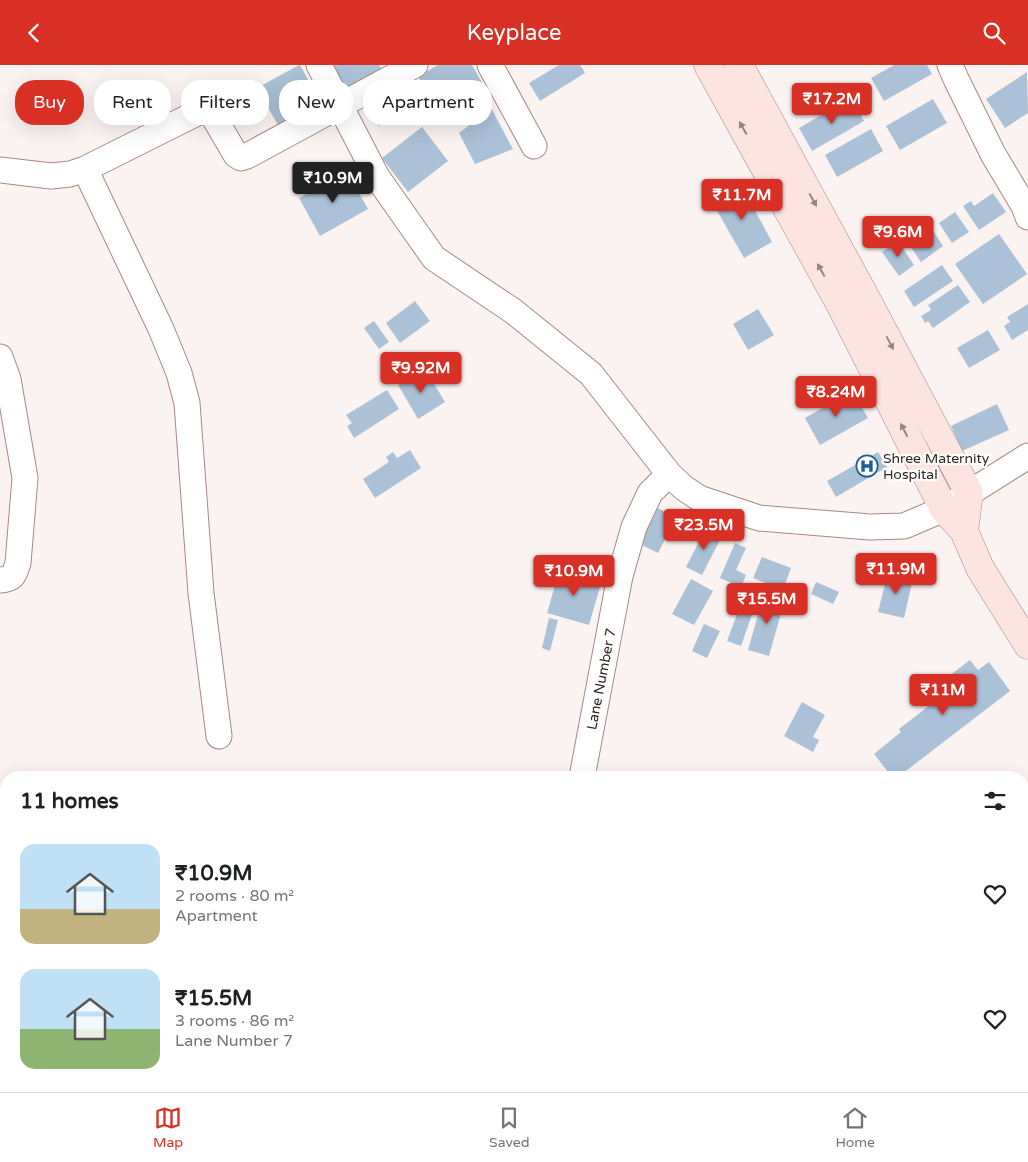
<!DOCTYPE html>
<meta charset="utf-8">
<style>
:root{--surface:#fff;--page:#f6f6f6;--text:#202124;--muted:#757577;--line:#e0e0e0;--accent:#d93025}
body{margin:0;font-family:"Varela Round",sans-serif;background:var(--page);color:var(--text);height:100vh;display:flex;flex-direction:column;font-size:19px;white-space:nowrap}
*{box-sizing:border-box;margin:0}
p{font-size:16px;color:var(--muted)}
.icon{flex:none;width:28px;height:28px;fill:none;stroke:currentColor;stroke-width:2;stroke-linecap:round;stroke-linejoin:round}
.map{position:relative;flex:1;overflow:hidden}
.sheet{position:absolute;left:0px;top:706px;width:1029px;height:321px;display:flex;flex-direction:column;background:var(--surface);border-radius:20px 20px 0 0;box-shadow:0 5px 20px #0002}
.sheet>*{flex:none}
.hud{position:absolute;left:15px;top:15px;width:500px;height:45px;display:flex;gap:10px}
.price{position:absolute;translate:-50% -42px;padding:0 11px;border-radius:5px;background:var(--accent);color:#fff;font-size:16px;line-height:32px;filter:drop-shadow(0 1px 2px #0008)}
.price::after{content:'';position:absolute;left:50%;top:30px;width:15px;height:11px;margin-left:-8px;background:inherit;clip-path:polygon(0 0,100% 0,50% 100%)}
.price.selected{background:#222;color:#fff}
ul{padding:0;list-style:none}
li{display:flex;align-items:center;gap:15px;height:125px;padding:0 20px}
li span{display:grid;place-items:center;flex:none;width:140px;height:100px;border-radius:15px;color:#555}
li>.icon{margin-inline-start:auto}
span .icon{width:60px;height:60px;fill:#fffc;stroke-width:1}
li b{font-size:21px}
h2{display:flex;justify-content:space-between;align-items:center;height:60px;padding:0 20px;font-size:21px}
.tag{padding:0 18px;border-radius:20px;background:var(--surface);box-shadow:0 5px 20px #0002;font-size:18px;line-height:45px}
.tag.selected{background:var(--accent);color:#fff}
header{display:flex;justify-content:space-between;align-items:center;height:65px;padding:0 20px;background:var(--accent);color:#fff;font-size:22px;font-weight:600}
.tab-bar{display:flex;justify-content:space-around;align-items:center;height:70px;border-top:1px solid var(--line);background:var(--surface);font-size:14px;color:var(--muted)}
.tab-bar a{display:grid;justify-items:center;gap:2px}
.tab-bar .selected{color:var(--accent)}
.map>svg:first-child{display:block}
</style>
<header><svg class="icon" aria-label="back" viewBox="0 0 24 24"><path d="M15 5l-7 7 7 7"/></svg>Keyplace<svg class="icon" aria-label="search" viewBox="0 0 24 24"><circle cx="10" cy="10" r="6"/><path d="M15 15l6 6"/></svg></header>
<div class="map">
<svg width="1028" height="1027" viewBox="0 0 1028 1027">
<rect width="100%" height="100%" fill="#faf3f2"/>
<path fill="#abc1d7" d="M299,0H300L321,38L279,62L257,23Z
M326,0H379L385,9L345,33Z
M438,0H472L485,23L438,48L418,11Z
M559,0H580L585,8L540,36L529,18Z
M894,0H927L932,9L884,36L871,13Z
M1027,7L1028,48L1005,63L986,34Z
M395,20L408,36L379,61L365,45Z
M851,33L864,56L812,86L799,63Z
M933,34L947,58L900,85L886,61Z
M491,43L513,84L475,99L459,68Z
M422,62L448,96L408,127L382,93Z
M871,64L883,86L837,112L825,90Z
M347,107L368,144L320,171L299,133Z
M740,118L772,177L744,193L711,135Z
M993,128L1006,147L979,165L963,141L971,136L974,141Z
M955,147L969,167L952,178L939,158Z
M928,158L943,181L921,197L905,173Z
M999,169L1027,209L983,239L955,199Z
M898,176L914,200L899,211L882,187Z
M942,200L953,216L914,242L904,226Z
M958,220L970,237L933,263L928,256L925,258L921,251L931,245L928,240Z
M415,236L430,256L400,278L386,258Z
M1028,239V265L1012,275L1004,261L1010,257L1007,252Z
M758,244L774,270L748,285L733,259Z
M374,256L389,277L379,284L364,263Z
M988,265L1000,285L969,303L957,283Z
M425,304L445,337L418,354L398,320Z
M387,325L399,344L354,373L347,361L352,358L346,350Z
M852,326L868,353L820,380L805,353Z
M997,339L1009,365L962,386L951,361Z
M410,385L421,403L375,433L363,414L389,397L386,392L393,387L397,393Z
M878,387L887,402L836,432L827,416Z
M658,443L676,453L658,488L640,479Z
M706,463L722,471L702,510L686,502Z
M735,478L746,483L736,505L746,510L741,522L720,513Z
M762,492L791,503L783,525L753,513Z
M560,503L602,515L589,560L547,548Z
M888,507L913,513L904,553L878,547Z
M691,514L713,526L694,560L672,549Z
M816,517L839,527L833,539L811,529Z
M764,529L785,534L769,591L748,585Z
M742,536L755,541L741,581L727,576Z
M549,553L558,555L550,586L542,583Z
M704,559L720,566L707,593L692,586Z
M970,595L978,605L989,597L1010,626L898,712H892L874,689L901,667L899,664L930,640L923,631Z
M802,637L825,650L813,672L819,675L813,687L784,671Z
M1028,816V854L1022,845V832L1027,829L1022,820Z
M1028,925V937L1022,941V928Z
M547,1021H569L566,1027H552L546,1024Z
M636,1021H730L749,1026L635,1027Z
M804,1021H895L883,1027H807Z"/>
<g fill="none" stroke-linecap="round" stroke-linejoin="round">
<g stroke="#a88882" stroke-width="27">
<path id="street" d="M319,0L377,112L434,193L513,246L591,309L669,409L684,423L699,433L759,453L870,462L904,461L944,444L1028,391
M490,0L534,81
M950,0L956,14L993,89L1024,141L1028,152
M85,104L161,264L179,308L187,338L201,528L219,671
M0,105L51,111L70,109L85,104L199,47L207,46L212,49L236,90L241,93L247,91L415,0
M0,292L8,314L25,413L18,498C14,510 14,514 0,515
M582,712L620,511L634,462L650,428L669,409
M373,1021L376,1027
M323,1027L325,1021"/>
</g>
<g stroke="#a88882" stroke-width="29">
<path id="secondary" d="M708,0L840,239L944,444L964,466L980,503L1028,580
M739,0L862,226L969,428L964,466
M0,958L6,957
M1022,1006L1028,1004
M452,1021L469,1027
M982,1027L993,1021"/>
</g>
<use href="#street" stroke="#fff" stroke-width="25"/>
<use href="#secondary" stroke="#fee4e0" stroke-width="28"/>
</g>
<defs><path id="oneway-solid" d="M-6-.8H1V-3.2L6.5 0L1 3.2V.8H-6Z" transform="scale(1.25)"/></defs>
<g fill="#988481">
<use href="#oneway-solid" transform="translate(743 63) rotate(-119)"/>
<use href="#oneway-solid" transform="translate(813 135) rotate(61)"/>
<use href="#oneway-solid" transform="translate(821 205) rotate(-119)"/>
<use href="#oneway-solid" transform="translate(890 278) rotate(62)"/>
<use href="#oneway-solid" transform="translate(904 365) rotate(-117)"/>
</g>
<defs>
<g id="hospital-ring" transform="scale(1.125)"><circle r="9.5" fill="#fff" stroke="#1d5d93" stroke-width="1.5"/><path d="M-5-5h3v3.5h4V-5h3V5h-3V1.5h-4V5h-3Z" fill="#1d5d93"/></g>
</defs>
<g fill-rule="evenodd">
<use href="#hospital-ring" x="867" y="401"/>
</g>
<g text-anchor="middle" stroke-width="4.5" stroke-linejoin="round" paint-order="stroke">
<g font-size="14" fill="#322522" stroke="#fff" text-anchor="start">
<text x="883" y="398">Shree Maternity<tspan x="883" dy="16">Hospital</tspan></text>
</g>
<g font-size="14" fill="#322522" stroke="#fff">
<text transform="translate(601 614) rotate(-79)" y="5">Lane Number 7</text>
</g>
</g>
</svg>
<b class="price" style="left:832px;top:60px">₹17.2M</b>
<b class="price selected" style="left:333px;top:139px">₹10.9M</b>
<b class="price" style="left:742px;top:156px">₹11.7M</b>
<b class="price" style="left:898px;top:193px">₹9.6M</b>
<b class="price" style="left:421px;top:329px">₹9.92M</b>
<b class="price" style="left:836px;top:353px">₹8.24M</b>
<b class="price" style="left:704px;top:486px">₹23.5M</b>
<b class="price" style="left:896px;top:530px">₹11.9M</b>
<b class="price" style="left:574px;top:532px">₹10.9M</b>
<b class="price" style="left:767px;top:560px">₹15.5M</b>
<b class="price" style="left:943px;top:651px">₹11M</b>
<div class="hud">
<a class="tag selected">Buy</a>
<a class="tag">Rent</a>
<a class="tag">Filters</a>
<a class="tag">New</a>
<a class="tag">Apartment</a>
</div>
<section class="sheet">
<h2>11 homes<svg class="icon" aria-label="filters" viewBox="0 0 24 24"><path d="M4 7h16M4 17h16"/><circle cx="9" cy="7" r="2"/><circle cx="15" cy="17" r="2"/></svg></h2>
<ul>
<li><span style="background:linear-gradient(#bfe0f5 65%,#c2b280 0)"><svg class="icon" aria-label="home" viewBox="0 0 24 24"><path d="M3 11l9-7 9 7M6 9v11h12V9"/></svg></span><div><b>₹10.9M</b><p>2 rooms · 80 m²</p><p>Apartment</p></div><svg class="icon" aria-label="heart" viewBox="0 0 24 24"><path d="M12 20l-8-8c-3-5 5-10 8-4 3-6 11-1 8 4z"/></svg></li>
<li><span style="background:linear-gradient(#bfe0f5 60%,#8fb573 0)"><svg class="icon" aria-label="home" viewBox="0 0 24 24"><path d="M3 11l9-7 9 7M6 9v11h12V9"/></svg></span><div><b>₹15.5M</b><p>3 rooms · 86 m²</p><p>Lane Number 7</p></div><svg class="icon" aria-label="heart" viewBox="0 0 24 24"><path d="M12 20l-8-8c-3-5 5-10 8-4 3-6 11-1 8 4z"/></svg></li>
</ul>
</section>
</div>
<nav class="tab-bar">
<a class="selected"><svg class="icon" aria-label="map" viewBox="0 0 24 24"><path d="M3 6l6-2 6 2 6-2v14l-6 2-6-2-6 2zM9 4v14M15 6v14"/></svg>Map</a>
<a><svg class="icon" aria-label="saved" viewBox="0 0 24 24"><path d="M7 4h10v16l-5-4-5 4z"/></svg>Saved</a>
<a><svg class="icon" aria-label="home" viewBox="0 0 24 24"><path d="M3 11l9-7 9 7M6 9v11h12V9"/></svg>Home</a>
</nav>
